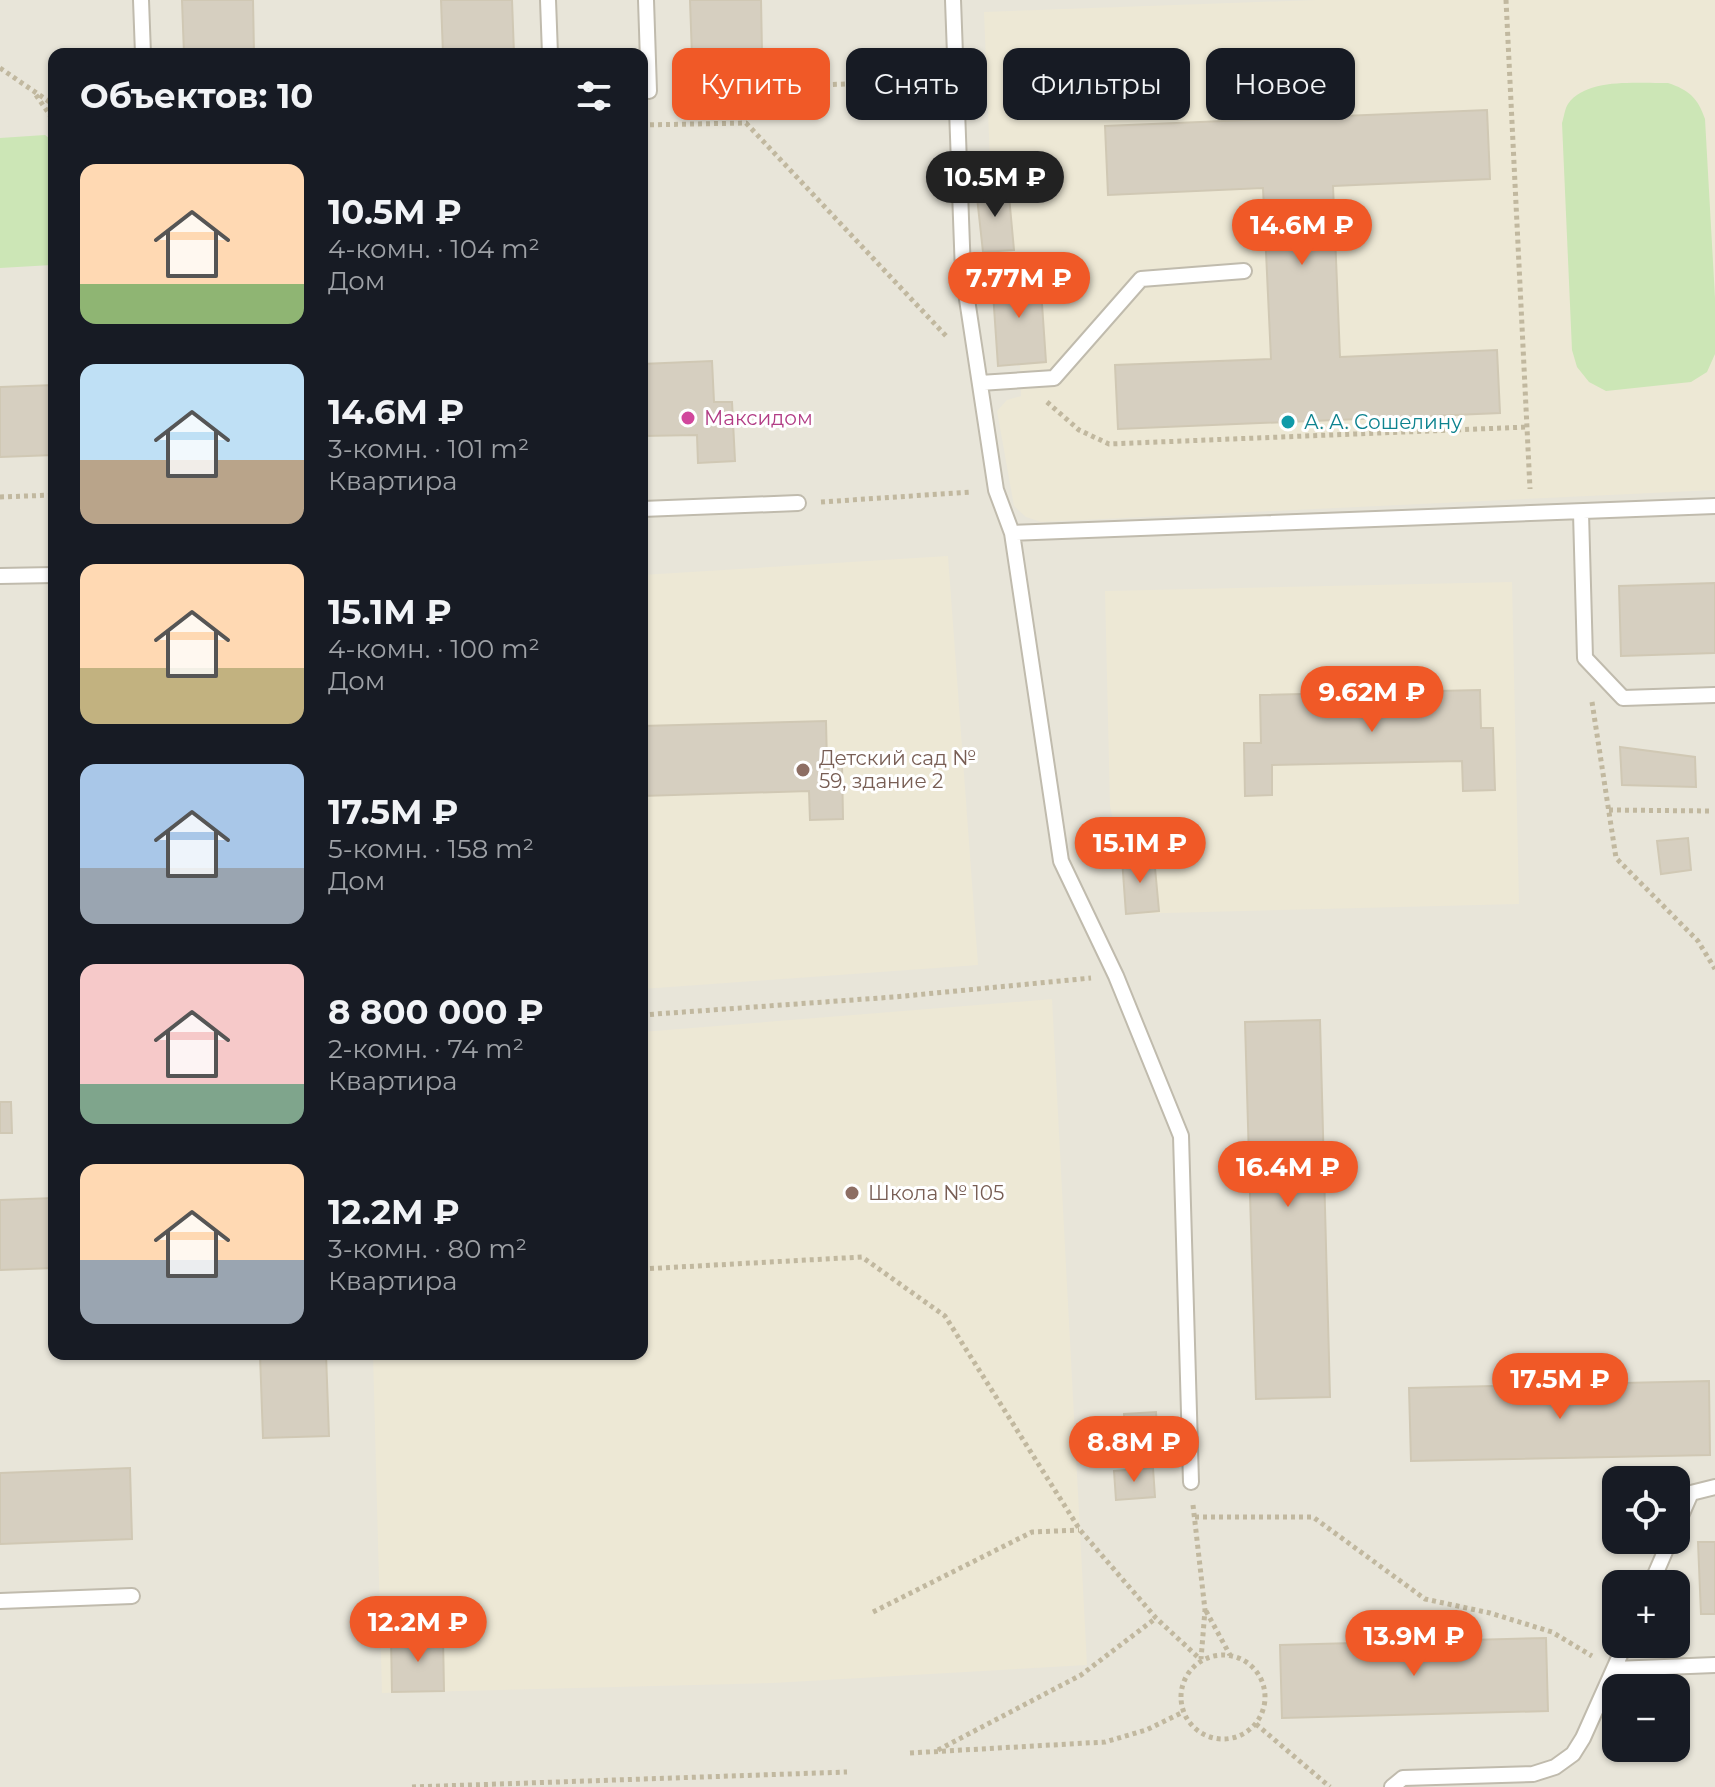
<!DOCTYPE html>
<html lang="ru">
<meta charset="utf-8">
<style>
:root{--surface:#171b24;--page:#20242c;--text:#f1f3f6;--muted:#9ea1a6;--accent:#f05927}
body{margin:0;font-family:Montserrat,sans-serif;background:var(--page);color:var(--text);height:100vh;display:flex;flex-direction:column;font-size:30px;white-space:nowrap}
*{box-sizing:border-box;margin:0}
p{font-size:26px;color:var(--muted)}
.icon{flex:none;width:44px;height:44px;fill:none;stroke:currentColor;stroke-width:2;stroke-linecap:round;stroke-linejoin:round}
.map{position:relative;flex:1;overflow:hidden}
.sheet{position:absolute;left:48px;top:48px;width:600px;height:1312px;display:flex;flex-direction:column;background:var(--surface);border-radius:16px;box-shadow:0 2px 6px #0004}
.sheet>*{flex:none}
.top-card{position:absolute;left:672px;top:48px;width:760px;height:72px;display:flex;gap:16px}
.tools{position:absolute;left:1602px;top:1466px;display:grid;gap:16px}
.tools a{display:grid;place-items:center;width:88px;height:88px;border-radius:16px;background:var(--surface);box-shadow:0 2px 6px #0004;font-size:40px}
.price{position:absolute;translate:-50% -68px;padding:0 18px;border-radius:28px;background:var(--accent);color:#fff;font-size:26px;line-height:52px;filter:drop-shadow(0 2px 4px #0008)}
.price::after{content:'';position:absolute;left:50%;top:48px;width:24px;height:18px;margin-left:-12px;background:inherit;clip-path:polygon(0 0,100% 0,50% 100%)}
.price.on{background:#222;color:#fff}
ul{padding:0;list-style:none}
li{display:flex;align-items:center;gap:24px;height:200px;padding:0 32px}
li span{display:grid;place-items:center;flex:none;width:224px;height:160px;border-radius:16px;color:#555}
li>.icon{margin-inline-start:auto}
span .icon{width:96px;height:96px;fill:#fffc;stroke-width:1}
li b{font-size:34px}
h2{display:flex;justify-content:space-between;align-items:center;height:96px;padding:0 32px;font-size:34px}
.pill{padding:0 28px;border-radius:16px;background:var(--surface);box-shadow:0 2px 6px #0004;font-size:28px;line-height:72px}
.pill.on{background:var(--accent);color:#fff}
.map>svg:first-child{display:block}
</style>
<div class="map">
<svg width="1715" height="1787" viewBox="0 0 1715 1787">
<rect width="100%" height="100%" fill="#f4f2eb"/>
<path fill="#e8e5d9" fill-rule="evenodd" d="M0,0H1715V1787H0ZM54,54H642V1354H54ZM1616,1480H1676V1540H1616ZM1616,1584H1676V1644H1616ZM1616,1688H1676V1748H1616Z"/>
<path fill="#ede8d5" d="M1317,0H1715V490L1041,522L1026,517L1014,506L997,411L1007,400L1021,396L1020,364L998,366L993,285L985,279L976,188L991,186L984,12Z
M948,556L978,965L642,989V575Z
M1512,582L1519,904L1127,914L1122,859L1110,806L1105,591Z
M1052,999L1087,1665L773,1683L382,1693L373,1354H642V1032Z"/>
<path fill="#cce6b6" d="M1668,83C1689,90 1698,98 1705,119L1715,298V354L1707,372L1691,382L1606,391L1589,382L1577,367L1572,350L1562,123C1564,117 1565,108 1568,104C1587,77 1639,84 1668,83Z
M45,135L54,142V263L52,265L0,268V138Z"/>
<path fill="#d6cfc0" stroke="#d0c8b4" stroke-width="2" d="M182,0H253L254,54H184Z
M441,0H512L514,54H443Z
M690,0H761L762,53L692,56Z
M1487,110L1490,179L1333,186L1340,357L1497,350L1500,413L1118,429L1115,365L1271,359L1263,188L1108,195L1105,126Z
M1008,185L1014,250L983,252L976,188Z
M1040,275L1046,362L998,366L992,278Z
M712,361L714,402H732L735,461L698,463L697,435L642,436V364Z
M54,385V455L0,457V387Z
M1715,583V653L1621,656L1619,586Z
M1480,690L1481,728H1493L1495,790L1463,791L1462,761L1272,765V795L1245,796L1244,743H1261L1260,695Z
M826,721L827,764H842L843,819L810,820L809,791L642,796V726Z
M1620,747L1695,757L1696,787L1622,785Z
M1688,838L1691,870L1661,874L1657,841Z
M1154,857L1159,911L1126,914L1122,859Z
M1320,1020L1330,1397L1256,1399L1245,1022Z
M0,1102H11L12,1133H0Z
M54,1198V1268L0,1270V1200Z
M260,1354H326L329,1436L263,1438Z
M1709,1381L1710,1455L1411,1461L1409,1388Z
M1156,1412L1157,1429L1125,1431L1124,1414Z
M1155,1434L1156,1452L1125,1454L1124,1436Z
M130,1468L132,1539L0,1544V1473Z
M1153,1468L1155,1497L1116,1500L1114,1471Z
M1698,1542H1715V1614H1701Z
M443,1637L444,1691L392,1692L391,1638Z
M1546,1638L1548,1711L1282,1718L1280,1645Z"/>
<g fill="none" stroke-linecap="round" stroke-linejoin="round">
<g stroke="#c0bbad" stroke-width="18">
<path id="lane" d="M141,0L143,54
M548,0L550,54
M646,0L649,91
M953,0L963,273L996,490L1012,533L1061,861L1116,976L1181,1136L1191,1482
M980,383L1054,378L1141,279L1244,271
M642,509L798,503
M1581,513L1585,658L1623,698L1715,695
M1012,533L1715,506
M0,576L54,575
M1676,1527L1691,1493L1715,1487
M1651,1584L1670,1540
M0,1601L132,1596
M1614,1669L1715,1665
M1392,1787L1403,1778L1533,1774L1555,1767L1573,1754L1583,1738L1625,1644"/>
</g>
<path stroke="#c1b89f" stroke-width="5" stroke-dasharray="4 4" stroke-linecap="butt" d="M1506,0L1530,489
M0,68L54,105
M673,90L931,81
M36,95L54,121
M642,125L746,123L947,337
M1047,402L1079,430L1109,444L1527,427
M0,497L54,495
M821,502L971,492
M1592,702L1616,858L1698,941L1715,969
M1609,810L1711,811
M642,1015L894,997L1091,978
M642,1269L862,1257L945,1316L1080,1530L1156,1618L1201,1660
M1193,1505L1205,1610L1201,1659
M1195,1517H1313L1425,1599L1490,1613L1552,1632L1592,1656
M1206,1611L1230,1655
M873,1612L1032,1532L1079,1530
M1181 1697a42 42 0 1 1 84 0a42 42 0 1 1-84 0Z
M1256,1724L1330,1787
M938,1750L1081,1675L1156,1618
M910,1753L1105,1742L1146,1730L1183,1712
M412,1787L847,1772"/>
<use href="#lane" stroke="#fff" stroke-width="14"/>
</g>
<circle fill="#d1479c" stroke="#fff" stroke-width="3" cx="688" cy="418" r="8"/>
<circle fill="#0f9aa8" stroke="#fff" stroke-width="3" cx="1288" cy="422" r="8"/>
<g fill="#8d6e63" stroke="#fff" stroke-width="3">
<circle cx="803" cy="770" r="8"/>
<circle cx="852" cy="1193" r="8"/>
</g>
<g text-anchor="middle" stroke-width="6" stroke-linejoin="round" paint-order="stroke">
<g font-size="20" fill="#b23c85" stroke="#fff" text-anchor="start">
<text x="704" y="425">Максидом</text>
</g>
<g font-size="20" fill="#0d838f" stroke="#fff" text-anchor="start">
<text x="1304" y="429">А. А. Сошелину</text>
</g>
<g font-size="20" fill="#785e54" stroke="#fff" text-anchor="start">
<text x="819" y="765">Детский сад №<tspan x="819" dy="23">59, здание 2</tspan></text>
<text x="868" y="1200">Школа № 105</text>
</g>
</g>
</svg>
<div class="tools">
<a><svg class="icon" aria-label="locate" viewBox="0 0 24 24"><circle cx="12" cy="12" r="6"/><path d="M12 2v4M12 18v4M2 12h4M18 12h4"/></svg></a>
<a>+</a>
<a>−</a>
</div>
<b class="price on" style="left:995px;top:219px">10.5M ₽</b>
<b class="price" style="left:1302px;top:267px">14.6M ₽</b>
<b class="price" style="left:1019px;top:320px">7.77M ₽</b>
<b class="price" style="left:1372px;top:734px">9.62M ₽</b>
<b class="price" style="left:1140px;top:885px">15.1M ₽</b>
<b class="price" style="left:1288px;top:1209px">16.4M ₽</b>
<b class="price" style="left:1560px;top:1421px">17.5M ₽</b>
<b class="price" style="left:1134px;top:1484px">8.8M ₽</b>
<b class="price" style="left:418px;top:1664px">12.2M ₽</b>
<b class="price" style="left:1414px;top:1678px">13.9M ₽</b>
<div class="top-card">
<a class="pill on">Купить</a>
<a class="pill">Снять</a>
<a class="pill">Фильтры</a>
<a class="pill">Новое</a>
</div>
<section class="sheet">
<h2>Объектов: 10<svg class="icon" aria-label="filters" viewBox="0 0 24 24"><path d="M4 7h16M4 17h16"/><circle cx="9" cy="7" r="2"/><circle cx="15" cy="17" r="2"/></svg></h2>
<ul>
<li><span style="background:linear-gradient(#ffd9b3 75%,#8fb573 0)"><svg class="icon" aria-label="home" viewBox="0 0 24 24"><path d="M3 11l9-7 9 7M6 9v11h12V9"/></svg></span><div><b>10.5M ₽</b><p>4-комн. · 104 m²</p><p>Дом</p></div></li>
<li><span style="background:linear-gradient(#bfe0f5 60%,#b9a48a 0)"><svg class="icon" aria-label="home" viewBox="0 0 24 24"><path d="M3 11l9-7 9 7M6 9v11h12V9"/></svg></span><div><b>14.6M ₽</b><p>3-комн. · 101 m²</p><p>Квартира</p></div></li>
<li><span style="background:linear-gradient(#ffd9b3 65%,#c2b280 0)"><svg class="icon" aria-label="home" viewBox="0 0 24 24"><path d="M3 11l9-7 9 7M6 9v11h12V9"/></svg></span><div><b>15.1M ₽</b><p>4-комн. · 100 m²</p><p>Дом</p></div></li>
<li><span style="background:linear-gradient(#a9c7e8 65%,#9aa5b1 0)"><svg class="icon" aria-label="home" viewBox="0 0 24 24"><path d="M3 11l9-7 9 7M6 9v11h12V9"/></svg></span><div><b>17.5M ₽</b><p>5-комн. · 158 m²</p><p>Дом</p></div></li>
<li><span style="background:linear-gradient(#f6c9c9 75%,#7fa58c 0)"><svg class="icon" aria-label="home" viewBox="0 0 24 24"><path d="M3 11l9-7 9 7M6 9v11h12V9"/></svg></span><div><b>8 800 000 ₽</b><p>2-комн. · 74 m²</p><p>Квартира</p></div></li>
<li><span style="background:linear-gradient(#ffd9b3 60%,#9aa5b1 0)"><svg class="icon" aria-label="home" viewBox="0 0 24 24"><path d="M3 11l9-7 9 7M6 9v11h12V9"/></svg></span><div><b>12.2M ₽</b><p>3-комн. · 80 m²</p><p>Квартира</p></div></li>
</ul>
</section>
</div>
